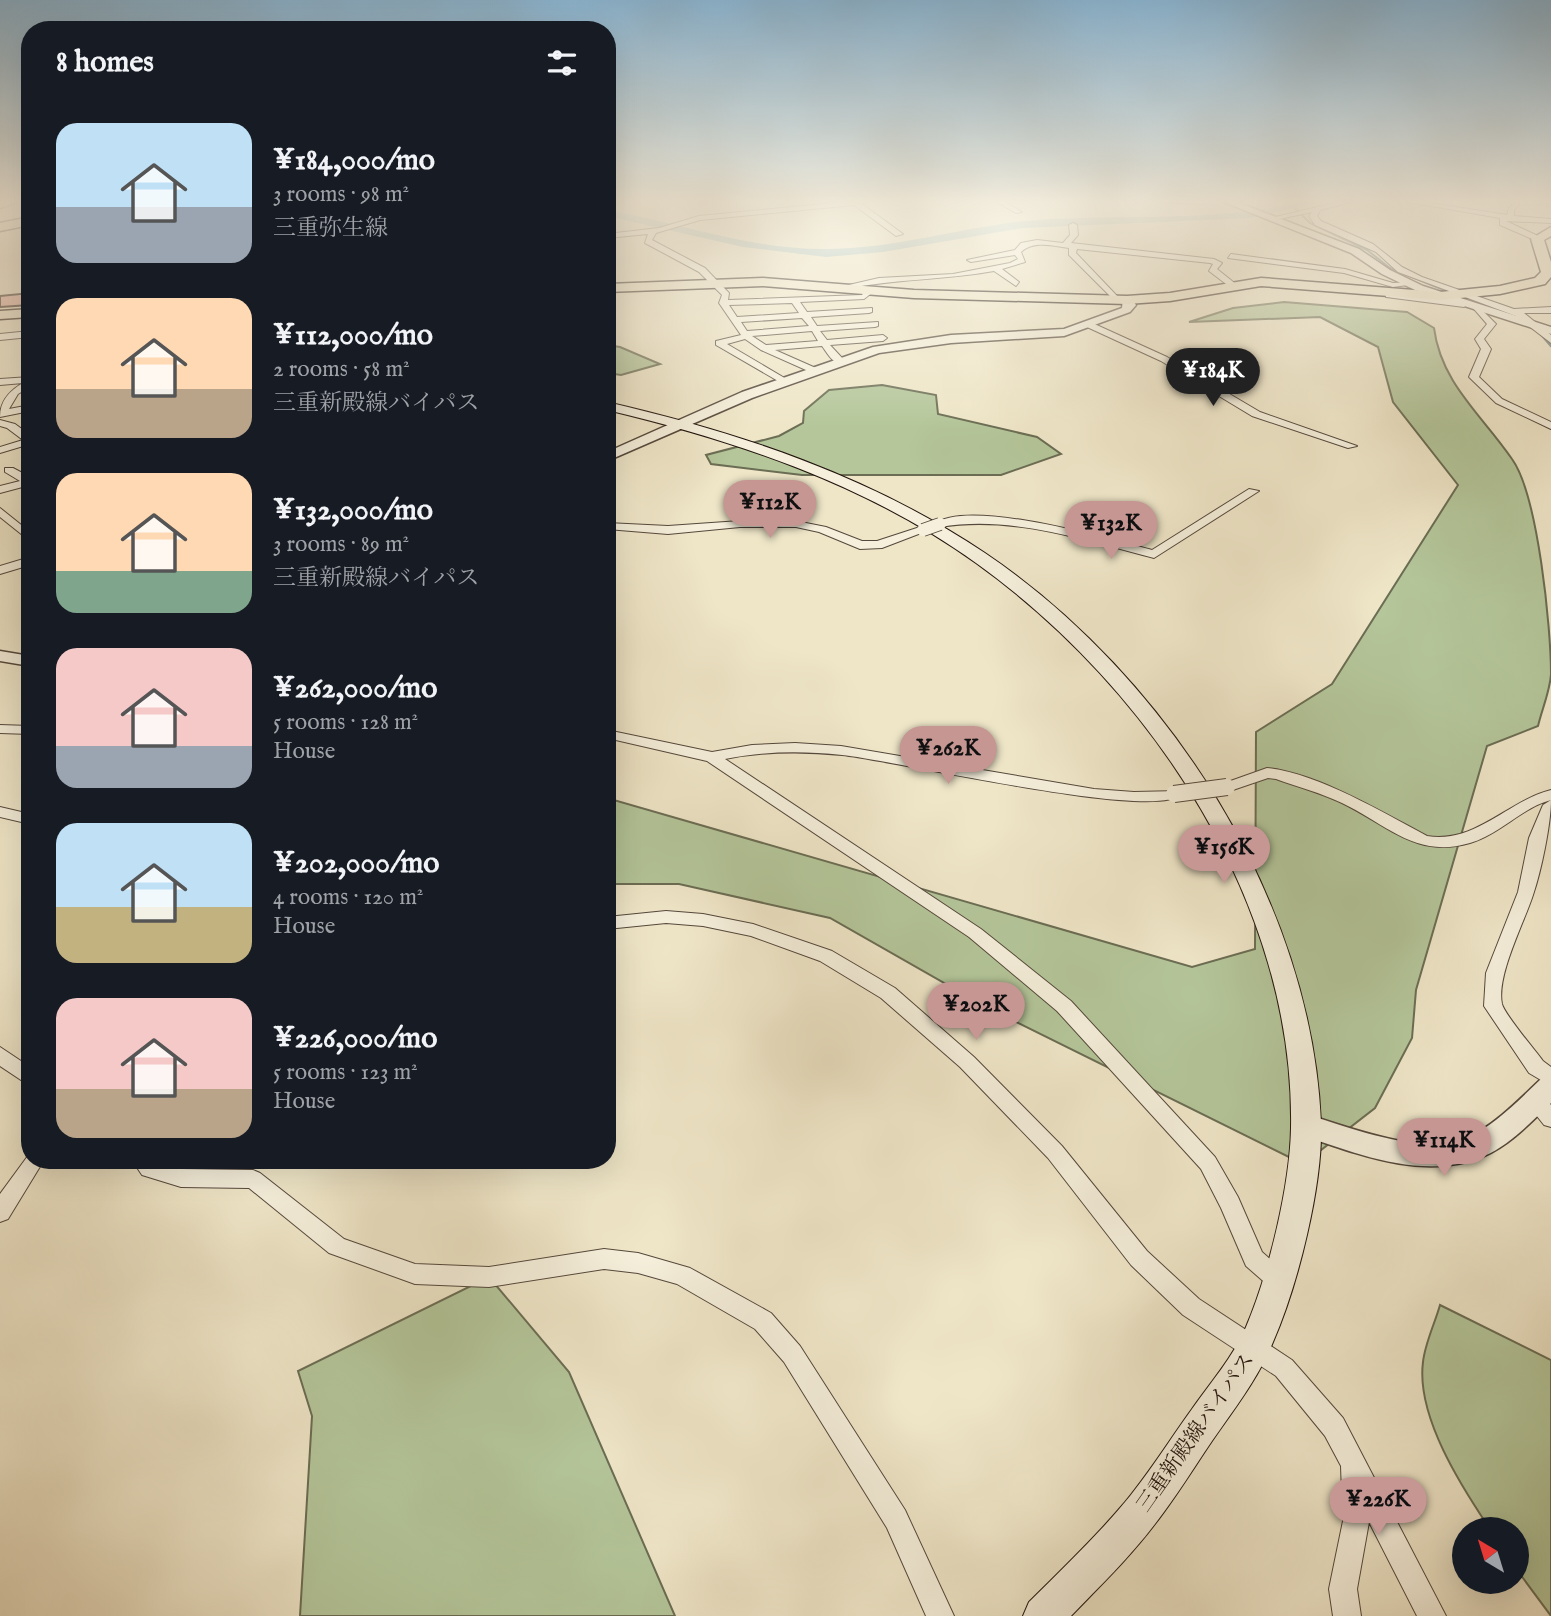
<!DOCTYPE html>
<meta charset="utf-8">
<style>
:root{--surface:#171b24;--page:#242831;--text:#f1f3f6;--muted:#9ea1a6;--accent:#c59692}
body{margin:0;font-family:"IM FELL English","Noto Serif JP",serif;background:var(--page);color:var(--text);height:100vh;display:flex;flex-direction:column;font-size:26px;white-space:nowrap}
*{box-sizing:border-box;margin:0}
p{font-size:23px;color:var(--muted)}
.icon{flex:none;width:38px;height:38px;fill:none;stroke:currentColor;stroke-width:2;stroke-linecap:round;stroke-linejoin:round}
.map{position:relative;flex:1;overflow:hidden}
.details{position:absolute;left:21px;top:21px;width:595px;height:1148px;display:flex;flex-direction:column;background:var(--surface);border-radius:28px;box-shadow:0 7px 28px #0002}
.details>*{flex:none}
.needle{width:46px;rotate:322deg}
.fabs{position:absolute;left:1452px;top:1517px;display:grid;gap:14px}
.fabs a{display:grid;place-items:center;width:77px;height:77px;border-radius:50%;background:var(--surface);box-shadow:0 7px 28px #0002;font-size:35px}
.price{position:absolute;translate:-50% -60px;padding:0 16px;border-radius:24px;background:var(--accent);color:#111;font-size:23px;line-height:46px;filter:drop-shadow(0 2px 4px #0008)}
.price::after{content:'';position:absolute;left:50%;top:42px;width:21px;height:16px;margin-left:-10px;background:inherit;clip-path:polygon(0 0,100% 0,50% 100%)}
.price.on{background:#222;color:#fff}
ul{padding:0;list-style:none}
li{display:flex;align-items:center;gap:21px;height:175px;padding:0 35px}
li span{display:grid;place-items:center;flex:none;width:196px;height:140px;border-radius:21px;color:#555}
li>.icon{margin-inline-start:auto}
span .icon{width:84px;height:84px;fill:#fffc;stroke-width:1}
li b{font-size:30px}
h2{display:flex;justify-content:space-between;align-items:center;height:84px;padding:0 35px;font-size:30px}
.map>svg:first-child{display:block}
</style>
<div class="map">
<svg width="1551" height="1616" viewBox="0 0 1551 1616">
<rect width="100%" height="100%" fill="#efe6c8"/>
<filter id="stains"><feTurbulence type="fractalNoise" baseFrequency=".00286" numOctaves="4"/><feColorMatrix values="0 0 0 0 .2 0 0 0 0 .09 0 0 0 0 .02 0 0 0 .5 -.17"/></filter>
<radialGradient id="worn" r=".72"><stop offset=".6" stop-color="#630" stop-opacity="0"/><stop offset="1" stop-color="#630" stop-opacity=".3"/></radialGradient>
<path fill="#b4c69a" stroke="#6b6d54" stroke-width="2" d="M1284,302L1407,312L1434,328C1441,383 1482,415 1512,459C1538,495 1551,628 1551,674C1550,691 1542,709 1538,726L1487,746L1416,990L1412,1038L1375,1108L1303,1164L990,1009L830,918L679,884H607V798L1192,967L1255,949L1256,732L1332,684L1458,485L1393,402L1378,347L1320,317L1189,322L1233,308Z
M607,345L620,347L660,364L621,375L607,373Z
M882,385L936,395L938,414L1037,437L1061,454L1001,475H802L711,464L706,455L779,436L803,423L804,411L829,390Z
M489,1277L569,1372L675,1616H300L312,1416L298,1371Z
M1440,1305L1551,1360V1616L1517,1570V1530L1490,1529C1461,1486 1416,1416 1423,1362C1425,1343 1435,1323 1440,1305Z"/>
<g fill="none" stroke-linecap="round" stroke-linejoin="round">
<path stroke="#6c7978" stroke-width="2" d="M1295,208L1310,223L1367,250L1390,268L1451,293
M1459,296L1478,301"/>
<path stroke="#6c7978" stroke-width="2.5" d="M1538,331L1551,346"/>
<path fill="#9dbdbf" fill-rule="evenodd" d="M1302,202H1320L1251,218L1023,228L883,252L826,257L743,247L607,216V210C680,223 752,250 827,249C903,249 976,222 1053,219C1136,215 1220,221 1302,202Z
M1533,202H1551V208L1534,204Z"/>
</g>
<path fill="#e9b09f" stroke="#22140d" stroke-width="2" d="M30,293V305L0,307V296Z"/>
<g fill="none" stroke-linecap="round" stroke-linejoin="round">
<g stroke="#55483c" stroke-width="2">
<path id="minor" d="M844,202H869L862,204L903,234L896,236L854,205L700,220L656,233L652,240L705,268L729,293L728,300L862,295L867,288H873V292L864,299L800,302L807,312L872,308V312L869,313L811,317L817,326L878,322V326L875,327L820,331L827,340L883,335L887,338L883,341L830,345L844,360V364C833,365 828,354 822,346L775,350L818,369V373L815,374L761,350L745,339L727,344L788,380V384L785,385L716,345V341L741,335L719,303L722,295L699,272L645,243L648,234L607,238V234L659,228L699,216ZM792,303L799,313L737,317L729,305ZM802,318L809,326L747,331L741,322ZM812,331L818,341L766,345L752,336Z
M997,202H1005L1022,212L1016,213Z
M1158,202H1205L1202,204Z
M1339,202H1352L1320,210L1317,216L1321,221L1373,244L1402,267L1422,277L1514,309L1551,307V313H1524L1551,335V343L1516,316L1398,272L1376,252L1315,225L1309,216L1312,212L1275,220L1271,218Z
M1408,202H1424L1507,215L1509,208L1516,202L1519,204L1514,210V216L1551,219V223L1506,221L1540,237L1537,241L1500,225V218Z
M1073,223L1077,225L1078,235L1071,243L1214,259L1222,263L1217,269L1237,285L1230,287L1209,271L1213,264L1210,263L1077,249L1076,253L1119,298V302H1116L1069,255V248C1053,246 1034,240 1021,252L1025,262L1002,269L1019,282L1016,286L994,271C944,280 894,279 844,289L840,287L879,278L953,274L1010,263L1018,259L1015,255L971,262L967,260L1015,250L1021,243L1037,240L1063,243L1070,235L1069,225Z
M1231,254L1345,269L1393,283L1411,282L1415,284L1393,287L1344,273L1228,258Z
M1389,291L1464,301L1468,304L1464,307L1386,297L1385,293Z
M1478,306L1496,324L1484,339L1491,349L1479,377L1502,399L1551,422V429L1496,403L1469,377L1481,349L1475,339L1487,324L1474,309Z
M1090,322L1167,357L1260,412L1357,446L1348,448L1252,416L1161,361L1087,327V323Z
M30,331V337L0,340V334Z
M30,377V387L18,394L9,409L30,405V411L0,417C0,401 9,391 23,383L0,385V379Z
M0,420L15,424L30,435V444L0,453V447L23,440L7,428L0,426Z
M607,421L614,422L615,424L607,427Z
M5,468H13L30,477V485L0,493V486L20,481L5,472Z
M1249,489L1259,491L1154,558C1085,540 1012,515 940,527L934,524C969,498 1109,539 1152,550Z
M0,508L30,532V541L0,517Z
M740,521H796L826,527L862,541H877L923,526L929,530L882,548L860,549L819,532L796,527H740L668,534L607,529V523L668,526Z
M30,557V565L0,574V566Z
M0,725L30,726V734L0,733Z
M607,730L712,752L752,745L795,743L841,746L1094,789L1134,792L1179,791L1182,794C1156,822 893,760 842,755C803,751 764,751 725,759L981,929L1071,1001L1215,1157L1238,1197L1262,1252L1286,1273L1289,1280L1286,1287L1278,1290L1270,1287L1246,1266L1221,1208L1201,1169L1057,1011L969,937L707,761L607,738Z
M1267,768C1317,773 1382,812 1427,836C1476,844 1507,801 1551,790V800C1523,807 1500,834 1470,843C1416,859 1388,825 1342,803C1321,793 1298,787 1276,779L1268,778L1227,792L1219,787L1222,784Z
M1551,800C1551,824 1541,872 1533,895C1524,923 1496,976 1502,1004C1505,1015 1535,1050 1543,1061L1551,1067V1086L1529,1073L1484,1006L1486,973L1518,892L1529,838L1543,805Z
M0,807L30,814V824L0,817Z
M666,911L703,914L753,924L832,951L895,988L974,1057L1062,1146L1147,1251L1199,1299L1292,1360L1343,1418L1446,1616H1417L1369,1522L1357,1589L1361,1616H1333L1329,1589L1343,1521L1341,1466L1325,1436L1276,1376L1183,1315L1131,1265L1048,1158L960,1067L881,998L820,961L751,936L703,926L666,923L607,929V917Z
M0,1047L30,1067V1086L0,1066Z
M1535,1093L1542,1095L1551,1105V1127L1544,1125L1525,1101L1528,1095Z
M30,1153V1160H44L8,1219L0,1222V1194Z
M132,1160H155L181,1169L253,1170L260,1173L344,1239L415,1264L489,1267L604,1249L638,1253L690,1268L771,1313L800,1346L905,1510L954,1616H926L887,1528L784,1362L755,1329L677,1284L638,1273L604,1269L489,1287L415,1284L329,1253L249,1188L181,1187L142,1175Z"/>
</g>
<g stroke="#55483c" stroke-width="3">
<path id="tertiary" d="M0,202H19L0,208Z
M1224,202H1237L1359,249L1390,270L1423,286L1551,327V334L1415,290L1382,274L1351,253Z
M1123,298H1131L1136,305L1130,312L1064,336L951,343L879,353L752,398L607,461V452L742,392L873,347L951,335L1064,329L1122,308Z
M0,651L30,656V666L0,661Z
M1551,1075V1103C1531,1122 1510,1145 1484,1156C1423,1182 1355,1153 1296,1133L1292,1125L1296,1117L1306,1114C1347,1127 1423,1156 1465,1139C1494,1126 1519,1100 1542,1078Z"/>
</g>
<g stroke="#22140d" stroke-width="2">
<path id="secondary" d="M607,402C741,433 870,476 985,553C1167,676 1312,901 1321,1123C1323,1185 1298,1285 1273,1342C1258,1379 1234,1409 1212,1441C1193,1469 1176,1497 1155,1524C1130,1557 1100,1586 1071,1616H1023L1029,1602C1060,1571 1092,1541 1120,1508C1147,1477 1168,1442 1192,1409C1211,1382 1233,1357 1246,1327C1269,1273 1290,1185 1291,1128C1295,905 1152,689 976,563C866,484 737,441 607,410Z"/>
</g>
<g stroke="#22140d" stroke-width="3">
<path id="primary" d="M1551,227V236L1544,240L1551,262V277L1545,284L1500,294L1440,300L1261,286L1170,301L1127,304L914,298L763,286L607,292V284L763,278L914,290L1127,296L1170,293L1261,278L1440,292L1500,286L1535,278L1541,272L1531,239Z
M30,309V317L0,319V311Z"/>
</g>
<g stroke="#22140d" stroke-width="3">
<path id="trunk" d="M30,217V225L0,231V223Z"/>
</g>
<use href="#minor" fill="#f5efdb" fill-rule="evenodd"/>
<use href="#tertiary" fill="#f5efdb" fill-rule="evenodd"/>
<use href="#secondary" fill="#f5efdb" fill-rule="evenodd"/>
<use href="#primary" fill="#efe6c8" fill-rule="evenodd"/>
<use href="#trunk" fill="#efe6c8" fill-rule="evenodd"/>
<g stroke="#55483c" stroke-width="14" stroke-linecap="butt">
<path id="minor-bridge-far1" d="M923,530L940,524"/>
</g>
<g stroke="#55483c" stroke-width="18" stroke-linecap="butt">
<path id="minor-bridge" d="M1174,794L1227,787"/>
</g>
<use href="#minor-bridge-far1" stroke="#f5efdb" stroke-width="12"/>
<use href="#minor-bridge" stroke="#f5efdb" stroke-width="16"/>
</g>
<linearGradient id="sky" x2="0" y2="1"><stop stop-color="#8ab8d8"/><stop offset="0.47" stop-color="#f8f4e6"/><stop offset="1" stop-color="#f8f4e6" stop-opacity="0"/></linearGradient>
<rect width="1551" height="428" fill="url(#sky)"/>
<g text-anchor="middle" stroke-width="5" stroke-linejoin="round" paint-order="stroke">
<g font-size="21" fill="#22140d" stroke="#f5efdb">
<text transform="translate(1195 1432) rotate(-55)" y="7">三重新殿線バイパス</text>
</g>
</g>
<rect width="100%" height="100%" filter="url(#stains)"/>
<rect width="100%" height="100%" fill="url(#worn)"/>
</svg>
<div class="fabs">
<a><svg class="needle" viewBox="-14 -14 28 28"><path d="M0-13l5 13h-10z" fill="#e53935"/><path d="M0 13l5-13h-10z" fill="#9ea1a6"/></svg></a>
</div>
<b class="price on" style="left:1213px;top:408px">¥184K</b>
<b class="price" style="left:770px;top:540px">¥112K</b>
<b class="price" style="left:1111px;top:561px">¥132K</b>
<b class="price" style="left:948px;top:786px">¥262K</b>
<b class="price" style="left:1224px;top:885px">¥156K</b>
<b class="price" style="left:976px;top:1042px">¥202K</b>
<b class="price" style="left:1444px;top:1178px">¥114K</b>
<b class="price" style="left:1378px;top:1537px">¥226K</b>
<section class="details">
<h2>8 homes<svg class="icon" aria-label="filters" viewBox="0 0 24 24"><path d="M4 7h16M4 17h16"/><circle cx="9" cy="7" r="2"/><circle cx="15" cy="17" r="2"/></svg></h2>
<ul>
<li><span style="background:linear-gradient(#bfe0f5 60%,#9aa5b1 0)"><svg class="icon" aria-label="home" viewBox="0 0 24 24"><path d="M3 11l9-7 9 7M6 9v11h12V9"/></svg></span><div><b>¥184,000/mo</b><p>3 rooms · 98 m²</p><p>三重弥生線</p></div></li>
<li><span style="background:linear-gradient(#ffd9b3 65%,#b9a48a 0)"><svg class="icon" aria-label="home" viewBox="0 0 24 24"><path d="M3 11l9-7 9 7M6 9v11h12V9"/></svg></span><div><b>¥112,000/mo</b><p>2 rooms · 58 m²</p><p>三重新殿線バイパス</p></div></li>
<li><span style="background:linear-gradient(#ffd9b3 70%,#7fa58c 0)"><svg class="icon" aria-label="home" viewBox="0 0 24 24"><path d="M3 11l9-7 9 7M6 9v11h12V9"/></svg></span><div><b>¥132,000/mo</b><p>3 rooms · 89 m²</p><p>三重新殿線バイパス</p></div></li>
<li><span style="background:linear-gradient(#f6c9c9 70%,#9aa5b1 0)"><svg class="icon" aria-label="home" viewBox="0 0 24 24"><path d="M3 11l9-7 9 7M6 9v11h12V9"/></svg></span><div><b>¥262,000/mo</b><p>5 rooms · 128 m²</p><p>House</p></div></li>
<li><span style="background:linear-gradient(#bfe0f5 60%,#c2b280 0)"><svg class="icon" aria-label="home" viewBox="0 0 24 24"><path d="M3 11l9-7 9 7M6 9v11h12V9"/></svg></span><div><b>¥202,000/mo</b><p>4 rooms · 120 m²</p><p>House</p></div></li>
<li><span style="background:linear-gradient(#f6c9c9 65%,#b9a48a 0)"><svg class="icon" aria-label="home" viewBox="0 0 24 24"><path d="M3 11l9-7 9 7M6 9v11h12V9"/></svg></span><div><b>¥226,000/mo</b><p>5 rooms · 123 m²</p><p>House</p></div></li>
</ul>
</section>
</div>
